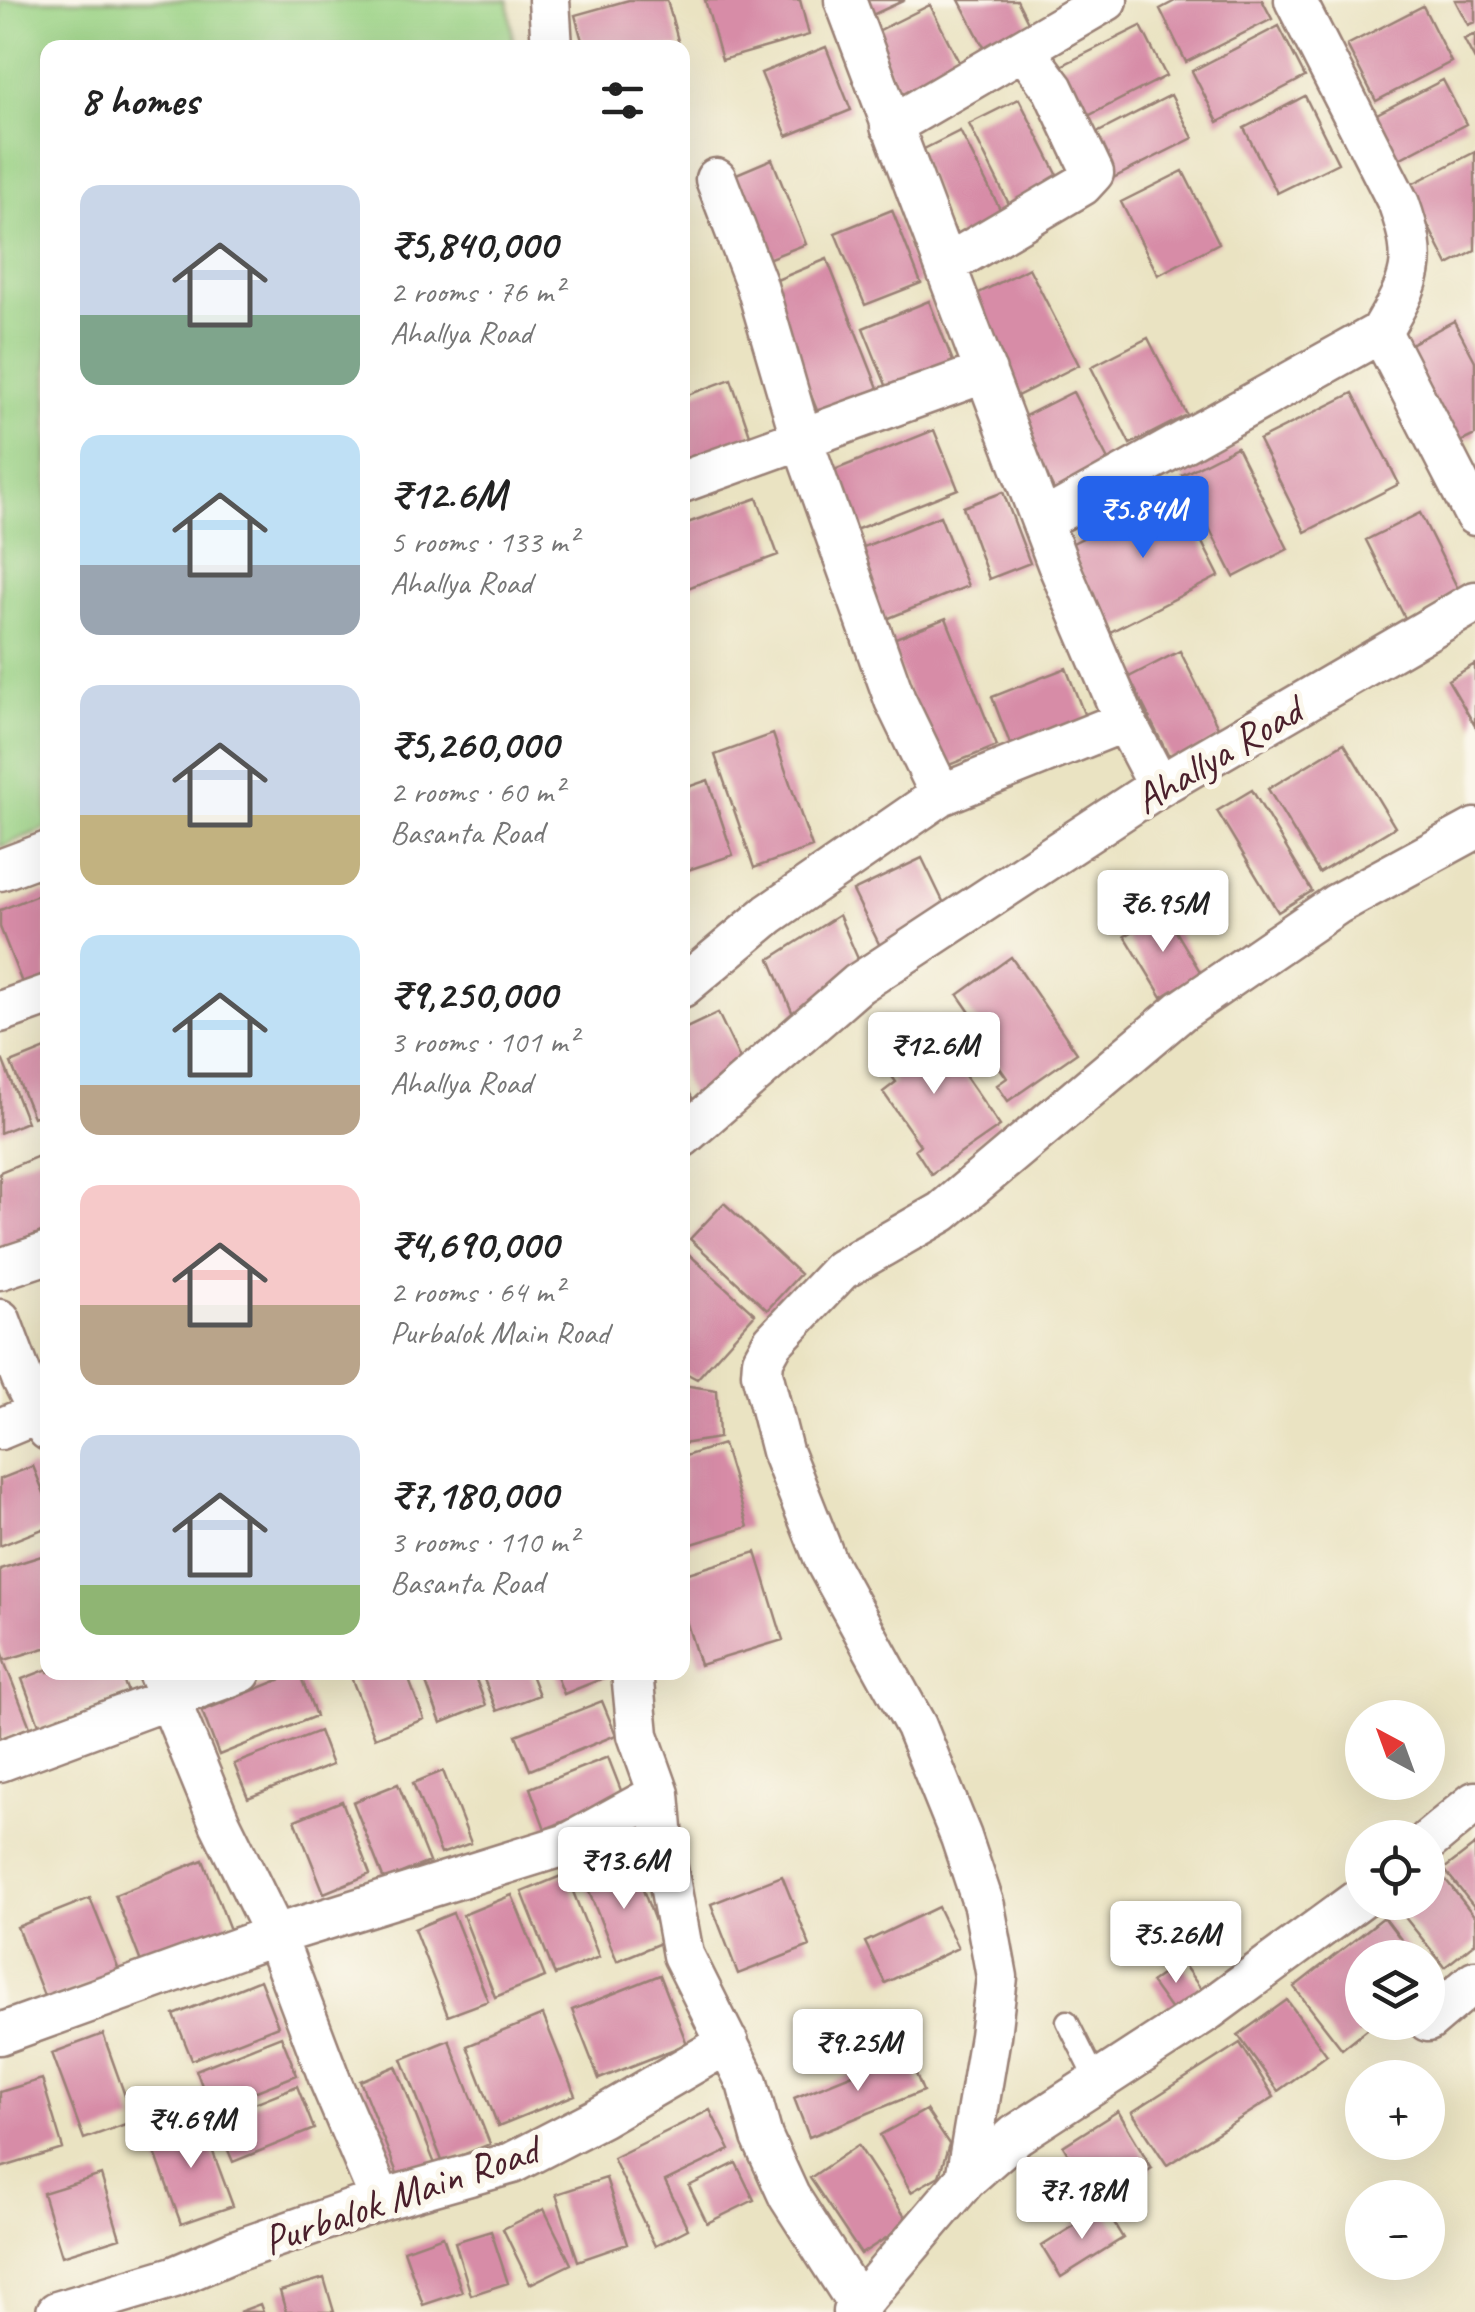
<!DOCTYPE html>
<meta charset="utf-8">
<style>
:root{--surface:#fff;--page:#f2f2f2;--text:#222;--muted:#767676;--accent:#2563eb}
body{margin:0;font-family:Caveat,sans-serif;background:var(--page);color:var(--text);height:100vh;display:flex;flex-direction:column;font-size:38px;white-space:nowrap}
*{box-sizing:border-box;margin:0}
p{font-size:32px;color:var(--muted)}
.icon{flex:none;width:55px;height:55px;fill:none;stroke:currentColor;stroke-width:2;stroke-linecap:round;stroke-linejoin:round}
.map{position:relative;flex:1;overflow:hidden}
.details{position:absolute;left:40px;top:40px;width:650px;height:1640px;display:flex;flex-direction:column;background:var(--surface);border-radius:20px;box-shadow:0 10px 40px #0002}
.details>*{flex:none}
.needle{width:65px;rotate:319deg}
.tools{position:absolute;left:1345px;top:1700px;display:grid;gap:20px}
.tools a{display:grid;place-items:center;width:100px;height:100px;border-radius:50%;background:var(--surface);box-shadow:0 10px 40px #0002;font-size:50px}
.price{position:absolute;translate:-50% -85px;padding:0 22px;border-radius:10px;background:#fff;color:#222;font-size:32px;line-height:65px;filter:drop-shadow(0 2px 5px #0008)}
.price::after{content:'';position:absolute;left:50%;top:60px;width:30px;height:22px;margin-left:-15px;background:inherit;clip-path:polygon(0 0,100% 0,50% 100%)}
.price.current{background:var(--accent);color:#fff}
ul{padding:0;list-style:none}
li{display:flex;align-items:center;gap:30px;height:250px;padding:0 40px}
li span{display:grid;place-items:center;flex:none;width:280px;height:200px;border-radius:20px;color:#555}
li>.icon{margin-inline-start:auto}
span .icon{width:120px;height:120px;fill:#fffc;stroke-width:1}
li b{font-size:42px}
h2{display:flex;justify-content:space-between;align-items:center;height:120px;padding:0 40px;font-size:42px}
.map>svg:first-child{display:block}
</style>
<div class="map">
<svg width="1475" height="2312" viewBox="0 0 1475 2312">
<rect width="100%" height="100%" fill="#fbf7ec"/>
<filter id="ink" filterUnits="userSpaceOnUse"><feTurbulence type="fractalNoise" baseFrequency=".01" numOctaves="2"/><feDisplacementMap in="SourceGraphic" scale="20" xChannelSelector="R" yChannelSelector="G"/><feConvolveMatrix kernelMatrix="1 2 1 2 8 2 1 2 1" color-interpolation-filters="sRGB"/></filter>
<filter id="wash" filterUnits="userSpaceOnUse"><feTurbulence type="fractalNoise" baseFrequency=".0048" numOctaves="4" result="noise"/><feDisplacementMap in="SourceGraphic" scale="40" xChannelSelector="R" yChannelSelector="G"/><feGaussianBlur stdDeviation="2.25" result="paint"/><feColorMatrix in="noise" values="0 0 0 0 0 0 0 0 0 0 0 0 0 0 0 0 0 1.4 0 .05"/><feComposite in="paint" operator="in"/></filter>
<g filter="url(#wash)">
<rect width="100%" height="100%" fill="#eae3c2"/>
<path fill="#9bd386" stroke="#727958" stroke-width="2.5" d="M0,0H508L514,47L48,48L47,828L0,847Z"/>
<g id="blocks">
<path fill="#d78ca7" d="M629,0H667L680,48H584L575,15Z
M705,0H800L809,35L722,60Z
M861,0H905L868,17Z
M959,0H1017L1033,32L988,55Z
M1177,0H1262L1272,19L1186,62L1160,9Z
M1455,0H1475V22L1468,25Z
M930,5L967,78L907,108L870,35Z
M1423,6L1451,62L1376,101L1347,45Z
M1141,26L1166,76L1080,120L1055,69Z
M1279,26L1305,77L1218,122L1192,71Z
M1475,34V60L1464,39Z
M826,47L851,110L787,136L761,73Z
M1443,80L1466,124L1393,162L1371,117Z
M1171,95L1193,138L1111,179L1089,137Z
M1305,96L1338,163L1277,193L1244,128Z
M1019,99L1064,188L1014,214L969,124Z
M960,131L1004,217L960,240L916,153Z
M1475,152V251L1448,265L1408,186Z
M772,159L806,244L760,262L727,178Z
M1183,171L1219,243L1158,275L1121,202Z
M892,210L921,283L865,305L835,233Z
M827,259L882,398L822,423L767,284Z
M1029,268L1079,365L1013,398L963,301Z
M929,301L958,374L892,400L863,328Z
M1454,321L1475,361V435L1450,447L1401,349Z
M1148,338L1187,415L1130,444L1091,367Z
M731,379L751,438L682,464V397Z
M1073,392L1110,464L1055,492L1019,419Z
M1353,393L1399,484L1305,532L1259,440Z
M934,430L958,489L855,530L832,471Z
M1237,447L1288,549L1234,577L1182,475Z
M1176,491L1219,576L1110,632L1067,546Z
M1003,492L1030,563L989,579L963,507Z
M757,498L778,555L682,590V525Z
M1420,513L1460,593L1406,620L1366,540Z
M940,516L968,586L879,622L851,552Z
M946,618L997,746L939,769L888,641Z
M1180,651L1223,737L1172,763L1129,677Z
M1475,664V726L1448,680Z
M1066,668L1088,724L1014,754L992,697Z
M773,734L812,847L754,868L715,755Z
M1344,743L1395,827L1319,873L1268,789Z
M708,780L733,855L682,872V789Z
M1252,790L1312,891L1278,912L1217,811Z
M922,858L951,918L883,952L853,891Z
M45,892L48,899V990L28,998L0,927V910Z
M1165,913L1201,973L1162,997L1125,936Z
M839,915L862,968L795,1019L770,959Z
M1011,957L1077,1053L1008,1101L997,1085L1007,1078L972,1028L978,1024L958,995Z
M718,1013L749,1078L695,1104L682,1077V1030Z
M925,1018L1000,1126L931,1174L915,1149L920,1145L883,1092L896,1082L875,1053Z
M48,1048V1111L33,1117L11,1063Z
M3,1061L27,1122L0,1133V1063Z
M48,1152V1229L0,1250V1172Z
M724,1203L800,1274L767,1310L690,1239Z
M682,1248L755,1314L697,1379L682,1371Z
M682,1385L717,1390L719,1438L682,1444Z
M723,1444L748,1527L682,1547V1457Z
M33,1466L48,1503V1527L0,1546V1479Z
M756,1552L783,1640L700,1665L682,1608V1575Z
M48,1554V1647L5,1660L0,1644V1569Z
M0,1651L30,1727L0,1739Z
M48,1669V1672H120L128,1692L40,1727L22,1679Z
M299,1672L316,1716L219,1755L202,1711Z
M349,1672H406L424,1719L375,1738Z
M422,1672H473L486,1705L441,1723Z
M481,1672H530L539,1695L497,1711Z
M555,1672H616V1673L564,1694Z
M602,1701L616,1735L530,1770L516,1735Z
M319,1731L332,1765L248,1798L234,1764Z
M608,1757L624,1798L545,1829L530,1788Z
M443,1771L471,1843L441,1854L413,1783Z
M398,1784L429,1862L384,1880L353,1802Z
M342,1801L370,1874L324,1893L295,1820Z
M1475,1845V1908L1444,1869Z
M203,1860L232,1935L144,1970L115,1895Z
M633,1864L663,1942L617,1961L585,1882Z
M566,1874L599,1957L555,1975L522,1892Z
M1442,1875L1475,1917V1943L1445,1967L1399,1910L1408,1902H1428V1887Z
M782,1876L810,1946L738,1974L711,1904Z
M512,1895L545,1977L495,1997L463,1915Z
M90,1898L120,1973L46,2001L17,1927Z
M938,1907L958,1948L885,1983L865,1942Z
M453,1913L488,2001L448,2016L414,1929Z
M1384,1917L1415,1958H1362V2022H1376L1342,2049L1294,1987Z
M1181,1961L1201,1989L1171,2010L1151,1982Z
M660,1975L687,2044L599,2079L572,2010Z
M260,1980L278,2026L192,2060L174,2015Z
M1287,2000L1327,2055L1278,2091L1238,2035Z
M543,2015L575,2095L498,2126L467,2046Z
M103,2034L134,2121L84,2139L52,2053Z
M281,2036L297,2075L211,2109L196,2070Z
M449,2040L490,2144L443,2163L402,2059Z
M1240,2043L1274,2097L1167,2165L1132,2112Z
M907,2052L923,2091L809,2137L794,2098Z
M396,2066L435,2164L399,2178L360,2081Z
M42,2079L63,2149L0,2168V2092Z
M297,2086L314,2129L233,2162L215,2119Z
M710,2110L730,2150L665,2181L688,2229L655,2246L613,2158Z
M926,2110L949,2144L939,2176L911,2192L880,2135Z
M1118,2111L1152,2168L1097,2202L1063,2146Z
M200,2117L233,2206L181,2224L149,2136Z
M858,2145L909,2223L861,2254L810,2178Z
M736,2163L754,2200L707,2223L689,2186Z
M101,2175L120,2238L62,2256L43,2193Z
M606,2178L627,2244L578,2261L556,2194Z
M1104,2207L1123,2238L1061,2277L1042,2246Z
M544,2209L571,2264L530,2284L503,2229Z
M491,2231L508,2283L471,2295L455,2242Z
M443,2236L462,2292L423,2305L404,2250Z
M324,2278L334,2312H286L280,2291Z
M260,2304L263,2312H239Z"/>
</g>
</g>
<g filter="url(#ink)">
<use href="#blocks" fill-opacity="0" stroke="#9a8176" stroke-width="2.5"/>
<g fill="none" stroke-linecap="round" stroke-linejoin="round">
<g stroke="#9a8176" stroke-width="25">
<path id="service" d="M1067,2021L1097,2081"/>
</g>
<g stroke="#9a8176" stroke-width="45">
<path id="minor" d="M549,0L552,48
M845,0L1058,564L1125,721L1159,786
M1295,0L1399,204C1420,263 1412,279 1381,332L1475,515
M891,126L1107,0
M716,179L756,283L801,437L895,700L941,795L1125,721
M946,265L1082,185L1093,173L1053,89L1024,50
M682,482L986,372
M1042,521L1381,332
M0,870L48,852
M682,987L769,914L941,795
M0,1012L48,995
M682,1137L858,984L1159,786L1475,602
M0,1269L48,1253
M0,1320L22,1378L48,1430
M0,1429L48,1409
M158,1672L220,1823L275,1935L331,2083L381,2200
M632,1672L638,1735L659,1794L664,1852L683,1955L747,2083L762,2137L789,2196L860,2307
M0,1761L241,1672
M1428,1841L1475,1802
M1428,2021L1475,1981
M0,2034L275,1935L568,1844L659,1794
M966,2179L990,2036L997,1977L984,1906L961,1837L916,1726L826,1562L782,1451L762,1373L763,1360L773,1342L841,1270L942,1212L1181,1011L1337,904L1475,829
M57,2312L174,2277L232,2252L381,2200L512,2163L601,2117L728,2043
M853,2312L966,2179L1016,2135L1208,2010L1362,1897"/>
</g>
<use href="#service" stroke="#fff" stroke-width="20"/>
<use href="#minor" stroke="#fff" stroke-width="40"/>
</g>
</g>
<g text-anchor="middle" stroke-width="10" stroke-linejoin="round" paint-order="stroke">
<g font-size="42" fill="#4a1f2b" stroke="#fbf7ec">
<text transform="translate(1217 754) rotate(-31)" y="15">Ahallya Road</text>
<text transform="translate(400 2194) rotate(-19)" y="15">Purbalok Main Road</text>
</g>
</g>
</svg>
<div class="tools">
<a><svg class="needle" viewBox="-14 -14 28 28"><path d="M0-13l5 13h-10z" fill="#e53935"/><path d="M0 13l5-13h-10z" fill="#767676"/></svg></a>
<a><svg class="icon" aria-label="locate" viewBox="0 0 24 24"><circle cx="12" cy="12" r="6"/><path d="M12 2v4M12 18v4M2 12h4M18 12h4"/></svg></a>
<a><svg class="icon" aria-label="layers" viewBox="0 0 24 24"><path d="M12 4l9 5-9 5-9-5zM3 14l9 5 9-5"/></svg></a>
<a>+</a>
<a>−</a>
</div>
<b class="price current" style="left:1143px;top:561px">₹5.84M</b>
<b class="price" style="left:1163px;top:955px">₹6.95M</b>
<b class="price" style="left:934px;top:1097px">₹12.6M</b>
<b class="price" style="left:624px;top:1912px">₹13.6M</b>
<b class="price" style="left:1176px;top:1986px">₹5.26M</b>
<b class="price" style="left:858px;top:2094px">₹9.25M</b>
<b class="price" style="left:191px;top:2171px">₹4.69M</b>
<b class="price" style="left:1082px;top:2242px">₹7.18M</b>
<section class="details">
<h2>8 homes<svg class="icon" aria-label="filters" viewBox="0 0 24 24"><path d="M4 7h16M4 17h16"/><circle cx="9" cy="7" r="2"/><circle cx="15" cy="17" r="2"/></svg></h2>
<ul>
<li><span style="background:linear-gradient(#c9d6e8 65%,#7fa58c 0)"><svg class="icon" aria-label="home" viewBox="0 0 24 24"><path d="M3 11l9-7 9 7M6 9v11h12V9"/></svg></span><div><b>₹5,840,000</b><p>2 rooms · 76 m²</p><p>Ahallya Road</p></div></li>
<li><span style="background:linear-gradient(#bfe0f5 65%,#9aa5b1 0)"><svg class="icon" aria-label="home" viewBox="0 0 24 24"><path d="M3 11l9-7 9 7M6 9v11h12V9"/></svg></span><div><b>₹12.6M</b><p>5 rooms · 133 m²</p><p>Ahallya Road</p></div></li>
<li><span style="background:linear-gradient(#c9d6e8 65%,#c2b280 0)"><svg class="icon" aria-label="home" viewBox="0 0 24 24"><path d="M3 11l9-7 9 7M6 9v11h12V9"/></svg></span><div><b>₹5,260,000</b><p>2 rooms · 60 m²</p><p>Basanta Road</p></div></li>
<li><span style="background:linear-gradient(#bfe0f5 75%,#b9a48a 0)"><svg class="icon" aria-label="home" viewBox="0 0 24 24"><path d="M3 11l9-7 9 7M6 9v11h12V9"/></svg></span><div><b>₹9,250,000</b><p>3 rooms · 101 m²</p><p>Ahallya Road</p></div></li>
<li><span style="background:linear-gradient(#f6c9c9 60%,#b9a48a 0)"><svg class="icon" aria-label="home" viewBox="0 0 24 24"><path d="M3 11l9-7 9 7M6 9v11h12V9"/></svg></span><div><b>₹4,690,000</b><p>2 rooms · 64 m²</p><p>Purbalok Main Road</p></div></li>
<li><span style="background:linear-gradient(#c9d6e8 75%,#8fb573 0)"><svg class="icon" aria-label="home" viewBox="0 0 24 24"><path d="M3 11l9-7 9 7M6 9v11h12V9"/></svg></span><div><b>₹7,180,000</b><p>3 rooms · 110 m²</p><p>Basanta Road</p></div></li>
</ul>
</section>
</div>
